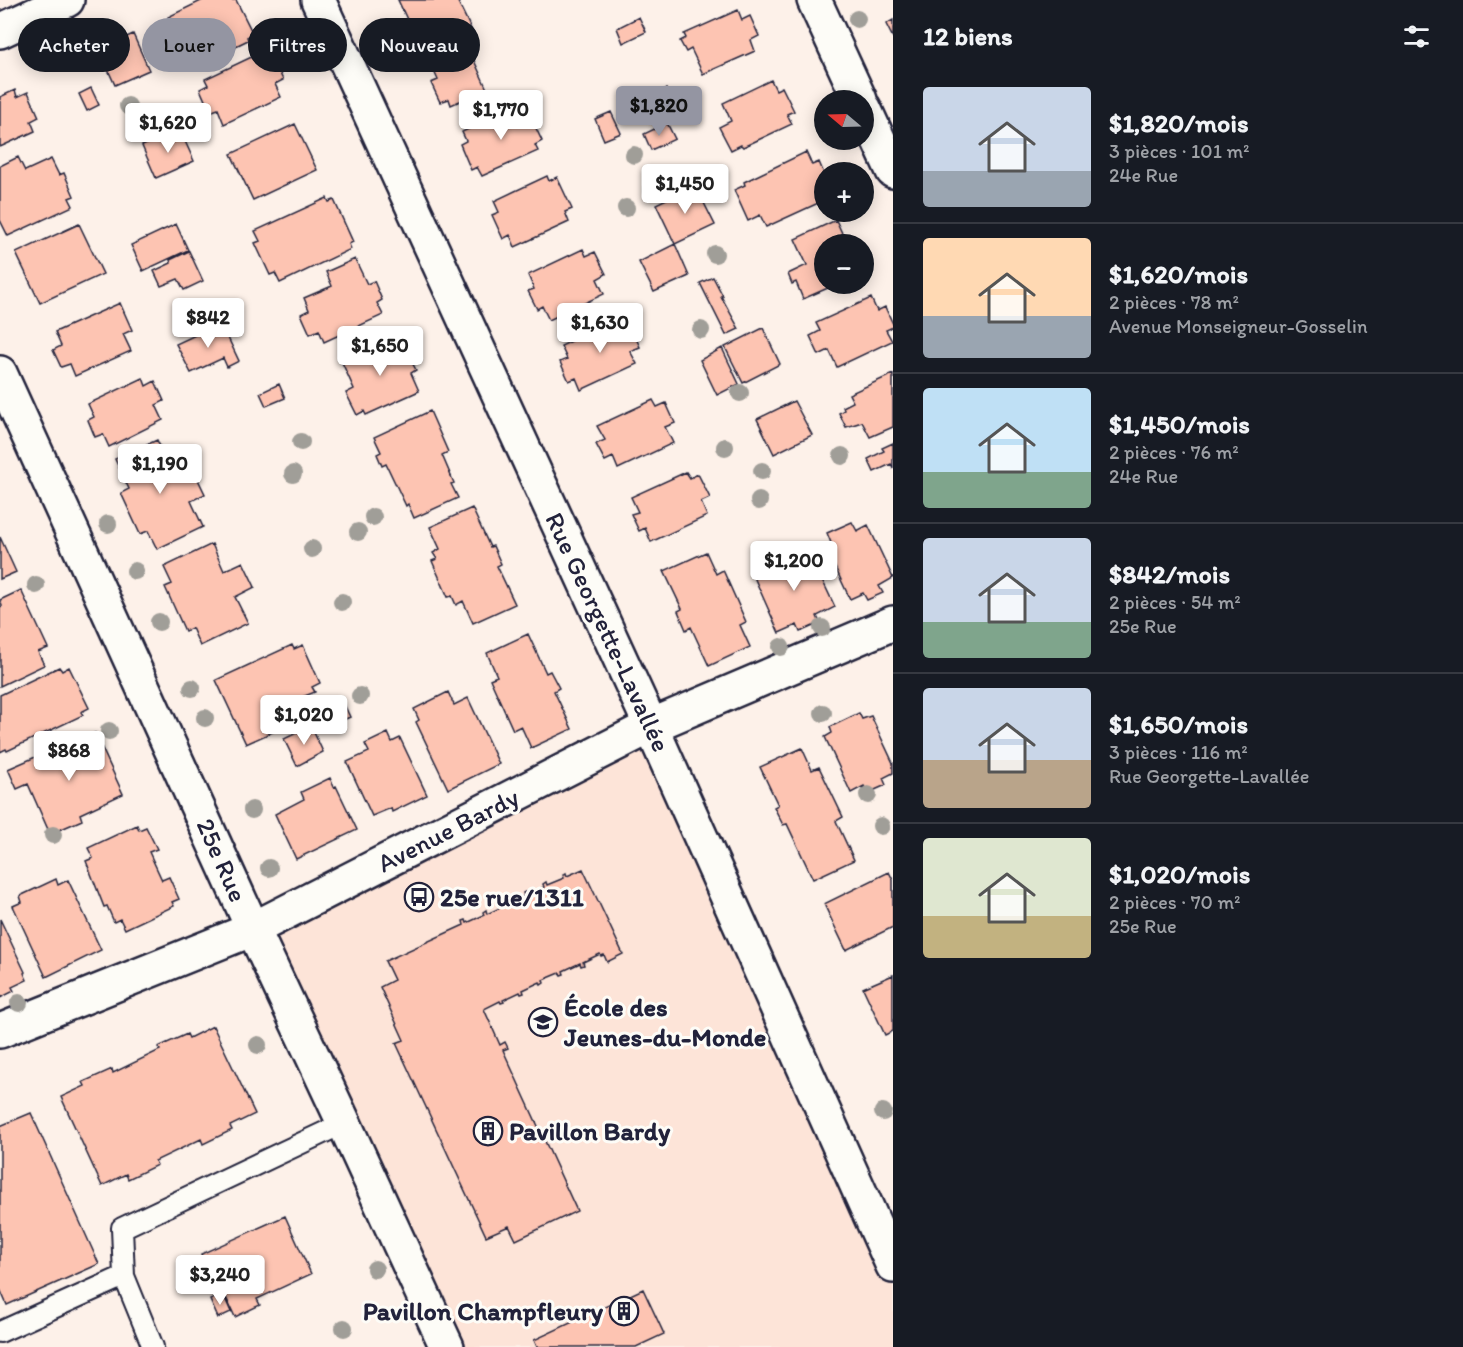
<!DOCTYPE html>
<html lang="fr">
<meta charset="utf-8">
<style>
:root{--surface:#171b24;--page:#242831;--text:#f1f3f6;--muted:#9ea1a6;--line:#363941;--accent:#9495a2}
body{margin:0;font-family:Itim,sans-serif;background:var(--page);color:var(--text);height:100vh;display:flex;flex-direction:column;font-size:22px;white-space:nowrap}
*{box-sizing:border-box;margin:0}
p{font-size:20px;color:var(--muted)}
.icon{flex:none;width:33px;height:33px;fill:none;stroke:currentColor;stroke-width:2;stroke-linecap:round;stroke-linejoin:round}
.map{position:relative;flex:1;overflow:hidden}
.sheet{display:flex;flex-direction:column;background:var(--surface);width:570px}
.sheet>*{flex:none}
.top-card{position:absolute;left:18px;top:18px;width:570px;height:54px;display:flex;gap:12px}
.needle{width:39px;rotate:289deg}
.controls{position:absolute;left:814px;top:90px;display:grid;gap:12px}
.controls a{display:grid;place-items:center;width:60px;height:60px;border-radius:50%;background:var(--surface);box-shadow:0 3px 15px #0003;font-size:30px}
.price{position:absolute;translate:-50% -51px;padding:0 14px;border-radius:6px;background:#fff;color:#222;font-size:20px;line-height:39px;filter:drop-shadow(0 2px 3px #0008)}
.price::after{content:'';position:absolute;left:50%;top:36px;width:18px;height:14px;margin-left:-9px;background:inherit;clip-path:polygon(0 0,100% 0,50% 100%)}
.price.on{background:var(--accent);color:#111}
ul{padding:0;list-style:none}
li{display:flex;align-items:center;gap:18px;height:150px;padding:0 30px}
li+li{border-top:2px solid var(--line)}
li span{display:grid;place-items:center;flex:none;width:168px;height:120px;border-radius:6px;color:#555}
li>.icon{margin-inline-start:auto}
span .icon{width:72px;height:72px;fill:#fffc;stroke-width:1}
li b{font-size:26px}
h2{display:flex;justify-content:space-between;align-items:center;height:72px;padding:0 30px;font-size:26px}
.pill{padding:0 21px;border-radius:27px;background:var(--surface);box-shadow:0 3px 15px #0003;font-size:21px;line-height:54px}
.pill.on{background:var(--accent);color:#111}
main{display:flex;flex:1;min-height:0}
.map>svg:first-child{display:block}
</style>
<main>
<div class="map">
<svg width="893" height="1347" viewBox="0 0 893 1347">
<rect width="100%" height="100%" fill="#fdf1e9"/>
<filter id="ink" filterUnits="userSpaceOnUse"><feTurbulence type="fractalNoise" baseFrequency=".0167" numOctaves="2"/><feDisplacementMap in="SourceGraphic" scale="12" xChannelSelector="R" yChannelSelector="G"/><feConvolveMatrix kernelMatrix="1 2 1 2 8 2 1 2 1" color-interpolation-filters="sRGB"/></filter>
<g filter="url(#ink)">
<path fill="#fde4d8" d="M651,726L893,1266V1347H453L253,929Z"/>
<path fill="#fdc4b2" stroke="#22223b" stroke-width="1.5" d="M203,0H236L253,34L247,37L248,40L193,67L188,58L183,61L174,43L179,40L168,17Z
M398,0H457L472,31L423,54Z
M738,10L742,20L750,16L759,36L751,40L755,51L703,74L691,49L686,52L680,41L686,38L684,34Z
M639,17L646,32L623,43L617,28Z
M893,20V38L886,24Z
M133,34L149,70L115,85L99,50Z
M467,45L487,89L451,105L449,99L440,102L431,83L438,80L430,62Z
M260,53L267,67L275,63L283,80L275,84L281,97L224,124L218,109L210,112L200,89L208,85L205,79Z
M771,80L776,90L782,87L794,111L787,114L792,124L743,147L741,145L731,150L719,127L731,121L723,103Z
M91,88L99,105L87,111L79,94Z
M666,89L674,108L651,118L642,100Z
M15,90L17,97L28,92L39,117L31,121L35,131L0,147V97Z
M518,106L520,110L526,107L542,141L535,145L538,151L482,176L477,167L471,170L460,144L466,141L462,132Z
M611,112L621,133L604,140L595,119Z
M667,123L675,139L651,150L644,134Z
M295,124L317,170L253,200L231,154Z
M180,130L194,161L156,178L142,146Z
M806,152L812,165L819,162L825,176V185L822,186L825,194V200L766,227L760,215L748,221L734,190L745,185L744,182Z
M18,157L25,171L51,159L59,175L64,173L74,196L69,198L73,206L8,236L0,220V166Z
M547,176L549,181L557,177L572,209L565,212L569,222L515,247L510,235L503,239L492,215L499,212L494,201Z
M695,185L715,225L675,244L656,204Z
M327,198L329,202L334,200L353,242L349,244L351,249L280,283L275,273L270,275L255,243L260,241L255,231Z
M836,220L847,244H825V284H837L803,299L796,282L792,284L788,274L807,265L795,239Z
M79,224L103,274L40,303L16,253Z
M176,224L188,250L143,271L131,245Z
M675,244L689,276L654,292L639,262Z
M583,249L586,256L595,252L606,274L597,279L604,294L549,320L542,306L537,309L528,291L534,289L528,275Z
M189,251L203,281L184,290L178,279L161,286L154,271L171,263L170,260Z
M355,259L367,284L374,281L382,300L377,303L383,315L324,342L319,330L310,334L301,314L309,310L304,298L332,286L326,272Z
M713,277L723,296H721L739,329L726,335L700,283Z
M871,298L877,311L885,307L893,324V327L886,330L892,341L837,367L829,350L819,355L810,336L820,331L816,323Z
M120,303L132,330L123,334L131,351L75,376L70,364L61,367L53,350L61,346L55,332Z
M616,320L619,327L629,323L640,347L630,351L637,364L581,390L576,378L569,381L560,362L567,359L561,346Z
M221,323L239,361L227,367L223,358L191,373L176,344Z
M763,328L780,364L743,383L725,347Z
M394,336L400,351L405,349L416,370L411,373L419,391L366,415L364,411L357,415L346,393L354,389L341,360Z
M722,348L739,384L717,395L700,360Z
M893,374V427L870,437L862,422L846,427L839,413L844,410L843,407L853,402L849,394Z
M143,378L146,386L155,381L164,401L156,405L163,420L109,447L103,434L95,437L88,420L94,417L88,404Z
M279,384L285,398L266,406L260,393Z
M653,400L657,407L666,403L675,423L665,427L673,443L618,469L613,457L605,461L596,444L605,440L597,426Z
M794,401L812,435L774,454L757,419Z
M430,411L448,452L442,455L454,483L451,484L458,498L414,518L408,504L406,506L386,464L382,466L377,454L381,452L374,437Z
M157,440L163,453L167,451L179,476L193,469L205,494L191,501L203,527L157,549L148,531L140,534L121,493L129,489L115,459Z
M893,443V469L891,464L874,472L868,459L884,451L882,448Z
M686,472L690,478L698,474L710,498L701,502L707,516L651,542L645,528L639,531L631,514L638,512L631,497Z
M472,508L490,547L493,546L501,564L497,566L515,604L473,623L463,601L456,605L452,596L448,597L432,561L437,559L433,553L440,549L430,527Z
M852,522L857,531L868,525L893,578L879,586L883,593L867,600L863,593L850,599L825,546L831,543L827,533Z
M0,537L16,572L0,579Z
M212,544L224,571L243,562L255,587L235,597L248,623L200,646L192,628L185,631L165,587L172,584L164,567Z
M796,550L799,557L809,552L835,607L817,616L820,623L800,632L797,625L779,633L754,577L768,571L765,564Z
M706,552L716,574L723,570L746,622L740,625L750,647L709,666L691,627L686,630L678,611L682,609L664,571Z
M21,590L48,648L38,652L44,665L0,686V607L2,606L0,600Z
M528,634L546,673L550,671L559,688L554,691L572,729L531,748L521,726L513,730L490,679L497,676L487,653Z
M292,645L294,649L303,645L320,683L312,687L315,692L300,698L308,716L246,744L216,680Z
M59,667L62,671L69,667L89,708L81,712L83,715L7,751L6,749L0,752V695Z
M448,692L454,705L468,698L499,764L448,789L416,722L419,720L414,709Z
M342,700L350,717L320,730L312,713Z
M859,713L862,719L871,716L893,763V773L883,778L886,785L868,793L864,786L851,793L825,737L832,733L830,727Z
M311,726L323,752L297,766L284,739Z
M95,733L123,794L80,814L82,820L50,834L28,784L17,789L8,769L40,755L41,758Z
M388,733L392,742L400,738L427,795L392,812L391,808L372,816L347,762L369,752L365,744Z
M802,748L812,770L819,767L843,817L836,821L854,860L813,879L787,824L783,825L774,807L778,805L760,767Z
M330,778L334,787L336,786L357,830L296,859L275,814L304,799L301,792Z
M137,825L139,830L146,827L157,849L149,852L162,880L169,877L179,899L172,902L174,906L125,929L120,919L114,922L107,906L104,907L86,861L93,858L88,848Z
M583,869L623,954L607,962L604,955L601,956L600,954L583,962L584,965L581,966L580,963L563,971L564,974L561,975L560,973L543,980L544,983L541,985L540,982L523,990L524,993L521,994L520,992L503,1000L504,1002L501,1003L500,1001L484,1009L500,1045L505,1042L508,1048L503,1050L577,1211L516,1240L509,1226L486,1236L396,1043L404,1040L380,987L394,980L385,961L464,925L463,921L466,920L467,923L484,915L483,912L486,910L487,914L504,906L502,902L505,901L507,904L524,896L523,893L525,892L527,895L544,887L543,884L546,882L547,885L564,878L563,875L566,873L567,876Z
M889,872L893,880V927L846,950L824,904Z
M56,879L58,885L68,880L101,950L46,977L13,906L22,902L20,896Z
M0,919L25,972L24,973L27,980L12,987L14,991L0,998Z
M893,975V1031L885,1035L863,988Z
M213,1026L255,1114L230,1126L232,1130L203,1144L201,1139L155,1161L157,1165L128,1179L126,1174L102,1186L61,1097L85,1086L83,1082L112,1069L113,1073L160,1050L158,1047L187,1034L189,1038Z
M31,1113L99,1264L7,1305L0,1289V1126Z
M285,1216L311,1274L257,1299L260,1305L235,1317L219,1282L215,1284L201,1254Z
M643,1289L664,1334L636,1347H537L534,1340Z
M223,1294L231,1312L218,1318L210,1300Z"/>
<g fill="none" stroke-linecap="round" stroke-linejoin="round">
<g stroke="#22223b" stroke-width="24">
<path id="service" d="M124,1276L122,1228L344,1123
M0,1332L124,1276L153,1347"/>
</g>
<g stroke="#22223b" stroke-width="38">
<path id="minor" d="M318,0L651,726L893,1266
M814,0L860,100
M0,31L67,0
M864,108L893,171
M0,373L253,929L344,1123L447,1347
M0,1031L253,929L651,726L893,623"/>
</g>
<use href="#service" stroke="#fdfcf7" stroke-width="20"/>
<use href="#minor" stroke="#fdfcf7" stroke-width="33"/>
</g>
<g fill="#a09e98">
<circle cx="857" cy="19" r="9"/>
<circle cx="128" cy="106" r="9"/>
<circle cx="634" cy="155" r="9"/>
<circle cx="651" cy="189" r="9"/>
<circle cx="626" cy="208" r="9"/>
<circle cx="715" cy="254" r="9"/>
<circle cx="701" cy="330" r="9"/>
<circle cx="740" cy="393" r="9"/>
<circle cx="301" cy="442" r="9"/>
<circle cx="725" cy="447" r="9"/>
<circle cx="842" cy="456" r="9"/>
<circle cx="762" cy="471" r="9"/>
<circle cx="293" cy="474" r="9"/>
<circle cx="759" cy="501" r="9"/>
<circle cx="373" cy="517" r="9"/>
<circle cx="108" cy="524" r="9"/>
<circle cx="358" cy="532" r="9"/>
<circle cx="312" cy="549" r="9"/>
<circle cx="135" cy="571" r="9"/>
<circle cx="36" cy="585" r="9"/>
<circle cx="342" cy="602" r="9"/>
<circle cx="159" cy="622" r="9"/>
<circle cx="822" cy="628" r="9"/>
<circle cx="781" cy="647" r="9"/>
<circle cx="192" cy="688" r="9"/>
<circle cx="360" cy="696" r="9"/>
<circle cx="823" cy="713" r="9"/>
<circle cx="205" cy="718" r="9"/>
<circle cx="109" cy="731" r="9"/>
<circle cx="868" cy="795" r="9"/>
<circle cx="252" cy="810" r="9"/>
<circle cx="881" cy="826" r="9"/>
<circle cx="53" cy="835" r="9"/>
<circle cx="269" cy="868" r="9"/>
<circle cx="19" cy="1003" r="9"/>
<circle cx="258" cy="1045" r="9"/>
<circle cx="883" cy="1112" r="9"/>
<circle cx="375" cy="1269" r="9"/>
<circle cx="344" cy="1328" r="9"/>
</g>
</g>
<defs>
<g id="bus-ring" transform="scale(1.5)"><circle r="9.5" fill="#fdfcf7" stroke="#22223b" stroke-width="1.5"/><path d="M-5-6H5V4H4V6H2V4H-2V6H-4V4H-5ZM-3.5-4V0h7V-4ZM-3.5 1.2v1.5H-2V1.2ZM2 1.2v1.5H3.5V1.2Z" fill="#22223b"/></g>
<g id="school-ring" transform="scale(1.5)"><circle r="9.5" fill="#fdfcf7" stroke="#22223b" stroke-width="1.5"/><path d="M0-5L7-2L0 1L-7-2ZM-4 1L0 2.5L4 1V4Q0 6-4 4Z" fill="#22223b"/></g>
<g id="building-ring" transform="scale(1.5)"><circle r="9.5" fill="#fdfcf7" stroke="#22223b" stroke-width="1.5"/><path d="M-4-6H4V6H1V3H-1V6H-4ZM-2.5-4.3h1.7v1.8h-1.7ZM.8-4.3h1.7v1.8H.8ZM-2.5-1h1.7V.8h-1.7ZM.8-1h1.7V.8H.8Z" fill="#22223b"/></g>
</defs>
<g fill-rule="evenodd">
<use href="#bus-ring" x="419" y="897"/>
<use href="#school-ring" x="543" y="1022"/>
<use href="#building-ring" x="488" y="1131"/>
<use href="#building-ring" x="624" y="1311"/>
</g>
<g text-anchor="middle" stroke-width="6" stroke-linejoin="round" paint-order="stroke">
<g font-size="26" fill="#22223b" stroke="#fdfcf7">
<text transform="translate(608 632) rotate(65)" y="9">Rue Georgette-Lavallée</text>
<text transform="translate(448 830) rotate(-27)" y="9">Avenue Bardy</text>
<text transform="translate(222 860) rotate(66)" y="9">25e Rue</text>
</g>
<g font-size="26" font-weight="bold" fill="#22223b" stroke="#fdfcf7" text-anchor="start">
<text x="440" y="906">25e rue/1311</text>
<text x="564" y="1016">École des<tspan x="564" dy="30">Jeunes-du-Monde</tspan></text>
<text x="509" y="1140">Pavillon Bardy</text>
<text x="603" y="1320" text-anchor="end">Pavillon Champfleury</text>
</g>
</g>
</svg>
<div class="controls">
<a><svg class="needle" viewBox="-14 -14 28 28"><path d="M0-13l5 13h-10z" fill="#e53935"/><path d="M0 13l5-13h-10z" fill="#9ea1a6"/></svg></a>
<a>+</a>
<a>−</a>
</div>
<b class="price on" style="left:659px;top:137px">$1,820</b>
<b class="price" style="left:501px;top:141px">$1,770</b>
<b class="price" style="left:168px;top:154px">$1,620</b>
<b class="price" style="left:685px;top:215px">$1,450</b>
<b class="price" style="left:208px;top:349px">$842</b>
<b class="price" style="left:600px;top:354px">$1,630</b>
<b class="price" style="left:380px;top:377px">$1,650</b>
<b class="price" style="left:160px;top:495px">$1,190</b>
<b class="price" style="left:794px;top:592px">$1,200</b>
<b class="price" style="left:304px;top:746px">$1,020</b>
<b class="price" style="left:69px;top:782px">$868</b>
<b class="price" style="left:220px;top:1306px">$3,240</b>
<div class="top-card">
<a class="pill">Acheter</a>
<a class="pill on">Louer</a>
<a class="pill">Filtres</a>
<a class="pill">Nouveau</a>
</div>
</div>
<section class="sheet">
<h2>12 biens<svg class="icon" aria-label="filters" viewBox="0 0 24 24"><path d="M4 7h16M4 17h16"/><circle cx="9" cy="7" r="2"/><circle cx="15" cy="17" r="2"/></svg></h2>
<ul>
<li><span style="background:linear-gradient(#c9d6e8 70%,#9aa5b1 0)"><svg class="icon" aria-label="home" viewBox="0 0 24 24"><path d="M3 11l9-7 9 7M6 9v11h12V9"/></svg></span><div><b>$1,820/mois</b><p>3 pièces · 101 m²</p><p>24e Rue</p></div></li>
<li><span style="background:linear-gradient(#ffd9b3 65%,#9aa5b1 0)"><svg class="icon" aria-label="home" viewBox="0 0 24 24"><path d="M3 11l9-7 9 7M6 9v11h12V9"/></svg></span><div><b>$1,620/mois</b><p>2 pièces · 78 m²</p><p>Avenue Monseigneur-Gosselin</p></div></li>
<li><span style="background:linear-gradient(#bfe0f5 70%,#7fa58c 0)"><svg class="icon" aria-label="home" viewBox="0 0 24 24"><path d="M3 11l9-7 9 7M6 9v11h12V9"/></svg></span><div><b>$1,450/mois</b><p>2 pièces · 76 m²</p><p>24e Rue</p></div></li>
<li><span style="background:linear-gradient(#c9d6e8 70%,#7fa58c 0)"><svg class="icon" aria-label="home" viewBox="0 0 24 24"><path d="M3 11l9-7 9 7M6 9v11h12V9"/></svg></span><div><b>$842/mois</b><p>2 pièces · 54 m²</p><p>25e Rue</p></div></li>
<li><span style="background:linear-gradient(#c9d6e8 60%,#b9a48a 0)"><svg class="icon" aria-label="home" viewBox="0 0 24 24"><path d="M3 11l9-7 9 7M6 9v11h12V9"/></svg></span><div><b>$1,650/mois</b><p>3 pièces · 116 m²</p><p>Rue Georgette-Lavallée</p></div></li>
<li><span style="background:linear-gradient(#dfe7d0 65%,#c2b280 0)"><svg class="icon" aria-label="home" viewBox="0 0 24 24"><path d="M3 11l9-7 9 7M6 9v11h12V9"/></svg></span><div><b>$1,020/mois</b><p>2 pièces · 70 m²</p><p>25e Rue</p></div></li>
</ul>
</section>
</main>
